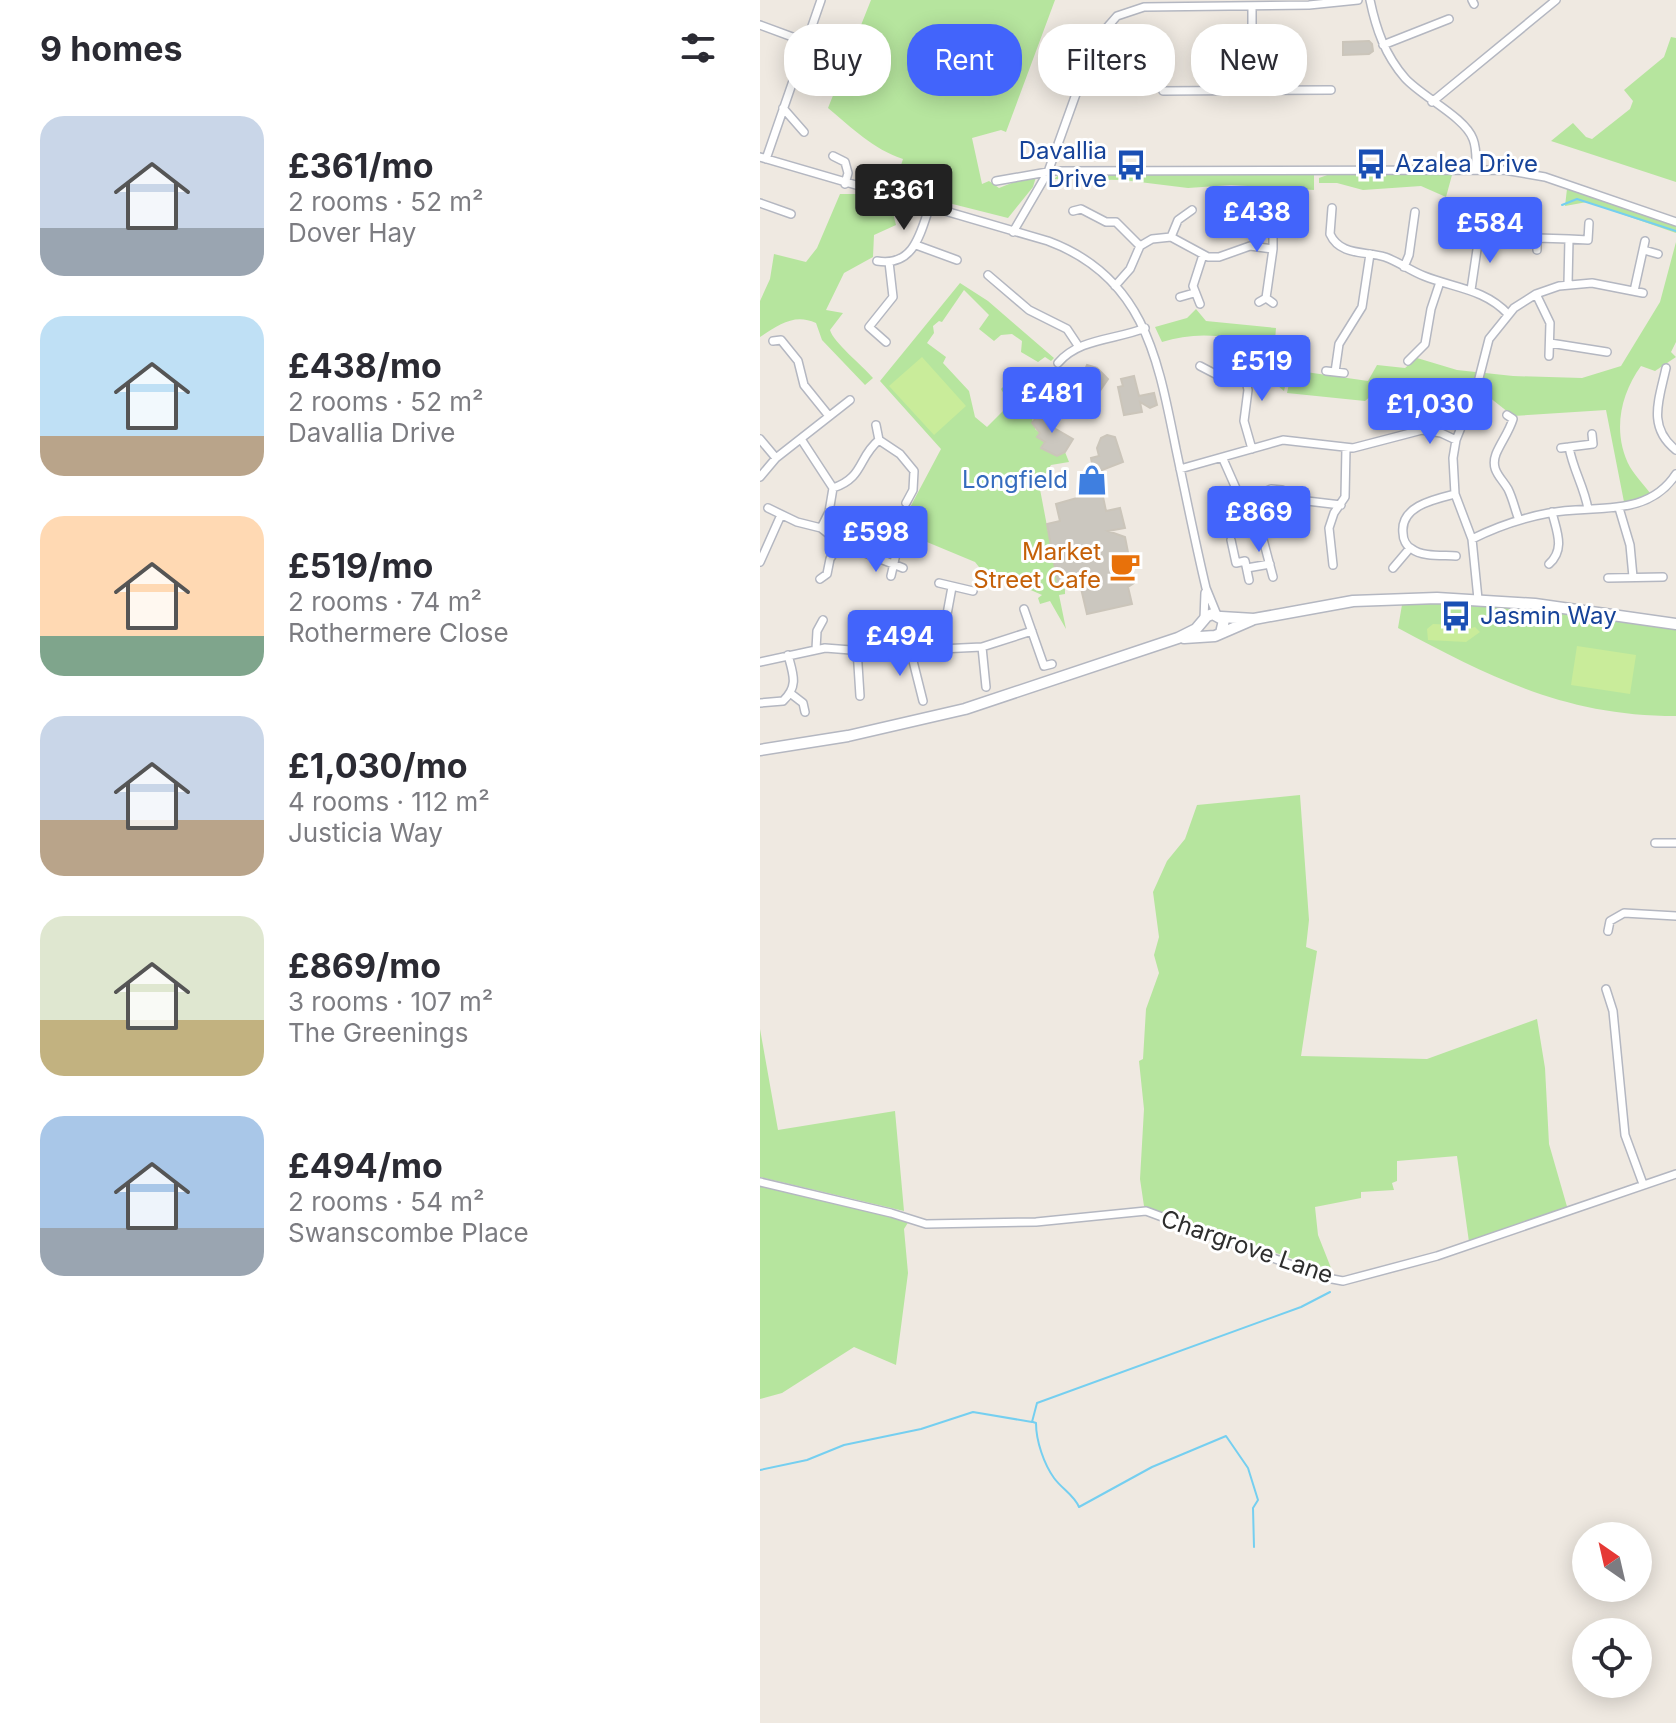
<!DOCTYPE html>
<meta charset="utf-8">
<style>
:root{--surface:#fff;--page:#f7f7f7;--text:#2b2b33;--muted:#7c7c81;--accent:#4264fb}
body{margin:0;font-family:Inter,sans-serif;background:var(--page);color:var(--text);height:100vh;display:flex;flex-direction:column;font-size:30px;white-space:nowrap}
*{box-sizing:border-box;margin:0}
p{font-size:26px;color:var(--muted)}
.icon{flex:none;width:44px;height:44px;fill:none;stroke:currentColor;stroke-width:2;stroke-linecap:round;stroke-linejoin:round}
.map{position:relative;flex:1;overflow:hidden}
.side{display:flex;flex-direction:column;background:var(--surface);width:760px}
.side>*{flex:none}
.banner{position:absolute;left:24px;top:24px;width:760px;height:72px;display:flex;gap:16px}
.needle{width:52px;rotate:326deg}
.buttons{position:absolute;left:812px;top:1522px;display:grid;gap:16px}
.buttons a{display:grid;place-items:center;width:80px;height:80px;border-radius:50%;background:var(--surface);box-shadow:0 4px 20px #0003;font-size:40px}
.price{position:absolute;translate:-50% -68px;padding:0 18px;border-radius:8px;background:var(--accent);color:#fff;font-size:26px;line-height:52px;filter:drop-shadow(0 2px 4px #0008)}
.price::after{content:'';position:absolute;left:50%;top:48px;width:24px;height:18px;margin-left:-12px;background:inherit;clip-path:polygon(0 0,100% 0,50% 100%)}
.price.active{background:#222;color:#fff}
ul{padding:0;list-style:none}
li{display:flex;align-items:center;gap:24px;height:200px;padding:0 40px}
li span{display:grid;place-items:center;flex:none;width:224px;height:160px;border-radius:24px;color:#555}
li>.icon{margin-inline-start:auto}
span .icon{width:96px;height:96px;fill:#fffc;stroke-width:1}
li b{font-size:34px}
h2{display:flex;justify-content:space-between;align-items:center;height:96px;padding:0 40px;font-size:34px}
.tag{padding:0 28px;border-radius:32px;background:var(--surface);box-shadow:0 4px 20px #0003;font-size:28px;line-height:72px}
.tag.active{background:var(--accent);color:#fff}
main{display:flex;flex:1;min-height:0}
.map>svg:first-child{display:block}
</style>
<main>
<section class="side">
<h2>9 homes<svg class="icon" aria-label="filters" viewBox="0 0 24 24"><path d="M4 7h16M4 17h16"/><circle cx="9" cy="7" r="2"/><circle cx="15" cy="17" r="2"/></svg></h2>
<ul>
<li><span style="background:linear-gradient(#c9d6e8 70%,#9aa5b1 0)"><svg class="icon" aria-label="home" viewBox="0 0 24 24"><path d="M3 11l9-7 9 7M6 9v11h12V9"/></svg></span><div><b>£361/mo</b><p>2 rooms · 52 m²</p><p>Dover Hay</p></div></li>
<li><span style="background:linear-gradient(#bfe0f5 75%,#b9a48a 0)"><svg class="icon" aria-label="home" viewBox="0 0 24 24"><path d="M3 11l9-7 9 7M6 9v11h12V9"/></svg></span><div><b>£438/mo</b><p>2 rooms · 52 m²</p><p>Davallia Drive</p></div></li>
<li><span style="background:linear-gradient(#ffd9b3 75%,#7fa58c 0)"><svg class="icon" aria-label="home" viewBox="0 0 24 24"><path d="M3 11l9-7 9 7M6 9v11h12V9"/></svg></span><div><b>£519/mo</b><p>2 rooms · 74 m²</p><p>Rothermere Close</p></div></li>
<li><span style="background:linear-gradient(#c9d6e8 65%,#b9a48a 0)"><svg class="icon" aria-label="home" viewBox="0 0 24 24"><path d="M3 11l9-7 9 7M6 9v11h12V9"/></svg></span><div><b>£1,030/mo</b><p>4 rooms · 112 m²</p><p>Justicia Way</p></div></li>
<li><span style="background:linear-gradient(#dfe7d0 65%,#c2b280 0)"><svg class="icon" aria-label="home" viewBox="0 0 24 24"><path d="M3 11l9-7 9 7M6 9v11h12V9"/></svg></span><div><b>£869/mo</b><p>3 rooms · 107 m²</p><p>The Greenings</p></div></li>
<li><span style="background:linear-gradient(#a9c7e8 70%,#9aa5b1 0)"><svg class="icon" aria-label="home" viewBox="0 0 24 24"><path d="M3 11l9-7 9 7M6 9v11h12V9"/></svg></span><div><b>£494/mo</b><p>2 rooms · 54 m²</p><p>Swanscombe Place</p></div></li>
</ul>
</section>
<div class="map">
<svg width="916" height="1723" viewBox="0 0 916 1723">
<rect width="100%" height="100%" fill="#efe9e1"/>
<path fill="#b6e59e" d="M111,0H295L246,132L241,130L212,138L222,184L229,181L239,188L272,175L276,177L273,187L248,218L133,189L143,159C113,149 92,128 68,108Z
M911,37L916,38V182L791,141L813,123L826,137L832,139L870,109L873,101L864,90L904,57Z
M554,173V190L471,185L428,188L363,180L294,179L300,174Z
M636,173L692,175L686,197L661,186L603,190L577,183H559V178L570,174Z
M807,189L916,223V233L827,202L805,206Z
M80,194H110L130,201L136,225L114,235L113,257L84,273L66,310L83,313L70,330C73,342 102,365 113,378L105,385L62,340L56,323C34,313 19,325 0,337V301L10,279L14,254L46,262L57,248Z
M916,242V342L911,352L916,357L895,371L881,366C860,395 852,433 870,467C876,477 886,487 893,497L865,507L846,410L753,416L729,397L705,384H649L646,387L625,384L605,401L527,393L532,370L608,381L617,365L645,368L657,358L697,370L753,376L822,378L861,366L900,302Z
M200,283L228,301L294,358L291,361L285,357L278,362L261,352L262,341L252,334L241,335L234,341L219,329L229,315L204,290L182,322L179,321L173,326L174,333L167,343L186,357L183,363L209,391L215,417L227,427L250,404L241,389L261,369L274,376L261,397L266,413L273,417L272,423L277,426L275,429L280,433L277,437L285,442L282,448L297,456L305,452L309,462L291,465L279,484L298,584L305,589V594L299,595L306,629L290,601L280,604L278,598L282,595L237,575L223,572L215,562L138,530L181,449L120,381Z
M436,309L446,321L516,328L515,340L518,345L535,346L524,391L511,380L501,350C472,333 434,332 402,342L395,327L427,318Z
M677,598L916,624V716C806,716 732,678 638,628L643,599Z
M540,795L549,920L546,947L557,951L541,1056L667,1059L777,1019L785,1068L789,1144L808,1210L709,1242L697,1156L637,1161V1181L632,1183L634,1190L601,1192V1198L555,1207L558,1235L573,1273L384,1206L380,1179L384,1109L379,1061L383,1059L386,1009L399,973L394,955L399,937L393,892L407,861L425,839L437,805Z
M0,1029L18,1130L135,1111L144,1211L0,1177Z
M0,1185L149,1221L144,1229L148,1273L136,1365L94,1347L22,1393L0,1399Z"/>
<path fill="#c9ec9a" d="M162,357L206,406L174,435L129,386Z
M673,624L695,625L704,630L715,627L720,632L706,642L668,640L667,629Z
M817,646L876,655L870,694L811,685Z"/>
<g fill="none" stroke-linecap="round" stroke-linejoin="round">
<path stroke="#75cff0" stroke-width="2" d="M802,205L817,199L916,231
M273,1422L276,1423C276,1441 284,1464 294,1478C302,1489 314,1495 319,1507L392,1467L466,1436L488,1468L498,1500L493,1508L494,1547
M0,1470L47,1460L84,1445L161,1429L213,1412L272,1422L277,1403L541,1307L570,1292"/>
</g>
<path fill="#cbc7bf" stroke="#cbc5ba" stroke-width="2" d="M609,41L612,44L613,51L609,54L583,55V42Z
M327,365L337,368L348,379L339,392L332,387V382L321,379Z
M374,376L379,396L394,393L397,405L390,408L380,402L382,412L364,415L358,387L363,386L361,379Z
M291,411L301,417L294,428L313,439L305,452L297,456L281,448L285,442L277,437L280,433L272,423L277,416L284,420Z
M347,435L355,437L363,462L342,470V492L346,511L360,508L365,528L348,531L365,537L374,583L368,587L372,604L327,614L320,584L302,587L298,584L287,524L300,521L296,504L324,496L322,477L334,474L331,458L339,456L337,448L341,438Z"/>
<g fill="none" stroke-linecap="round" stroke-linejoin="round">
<g stroke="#b4b7c1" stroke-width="10">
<path id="street" d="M610,0C616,29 625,55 645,78C662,97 705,117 713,139C717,149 716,160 716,170
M712,0L714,4
M492,6V90
M0,25L46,42
M623,45L689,19
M403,91L571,90
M672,102L796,0
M23,108L44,132
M73,156L85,162L88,173L85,184
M0,157L288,241C385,277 398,360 416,449C426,496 435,542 446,588L457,615
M6,159L61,0
M236,181L293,171L744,170L785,177L916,222
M0,203L31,214
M504,206H513L520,202
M572,208L570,234C580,256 605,251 625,257C639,262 651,271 664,276C694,288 725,289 748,314
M313,211L321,209L346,222H356L380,246
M253,232L288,172L335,41L357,16L384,7L549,5L598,0
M411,237L418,220L432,210
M809,239L828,240L829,223
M156,245L197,260
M777,250V238L809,239L808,284
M884,250L898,254
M117,261C153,267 160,235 169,208
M644,267L649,255L655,212
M228,275L269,310L307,329L319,347
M355,286L370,269L380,246L392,239L411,237L448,257H459L490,246L513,249
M711,290L719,236
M874,291L885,241
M776,294L790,323L789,356
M420,297L434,293
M506,298L513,249V206
M499,302L506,298L513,303
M440,304L433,286L443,255
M13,341L21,340L38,361L44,385L69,416
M126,342L109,327L133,297L129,262
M790,343L847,352
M648,361L665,344L671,309L680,282
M298,363C319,338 356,340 385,328
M483,365L488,390L484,421L492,449
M440,366L463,378L485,373
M906,368C899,400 887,427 916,450
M566,371L584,373
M575,372L579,344L602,307L610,254
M747,415L753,419C749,432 741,442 736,454C730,470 741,477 748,489C753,499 755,510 759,520
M116,425L119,440L140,454L154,471L153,490L146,503
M0,439L16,458
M41,439L73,488L69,512L61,528
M809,447C813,470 824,486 828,509
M801,448L833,444L832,434
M463,459L482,502L500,528L513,577
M420,469L523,440L593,448L662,430L681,433L696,440
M0,477L16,458L90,400
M73,488C104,478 98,457 119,440
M695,494C675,499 640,506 643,533C643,539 646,546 652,549C662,557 683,555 696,556
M547,501L581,505
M482,502L511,489L522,490
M8,508L37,522L61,528L80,543L143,568
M859,508L870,545L873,577
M712,539C736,527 762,518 789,513C833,504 887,519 916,474
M471,540L476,563L485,561L489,580
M0,562L21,515
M789,564C806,549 796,530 792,512
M573,565L569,528L574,513L585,497L586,448
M487,568L510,564
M633,568L650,548
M131,576L136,554
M848,578L903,577
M60,579L67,574L70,559L80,543
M179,583L213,591
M718,599L712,539L695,494L693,458L696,440L716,390L729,339L754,308L776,294L799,286L832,283L883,293
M264,609L284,666L292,664
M444,619L445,593
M120,624L144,629L142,639
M181,647L192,587
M222,647L226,687
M56,649L57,631L63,620
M97,649L100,696
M150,649L163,701
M117,652L121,618
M0,662L65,648L117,652L222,647L272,631
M30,693L43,703L45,712
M0,703L23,701C39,686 33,674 28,655
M895,843H916
M848,931L850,921L864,913L916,916
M846,989L853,1011L865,1135L883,1184
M0,1182L131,1213L166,1224L276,1222L386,1211L567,1278L583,1281L677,1256L916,1174"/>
</g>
<g stroke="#b4b7c1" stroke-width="13">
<path id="secondary" d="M461,617L494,619L593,601L677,598L775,604L916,624
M424,638L455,636L492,620
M0,750L88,736L205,709L418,638L436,629L447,616L453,614L464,620L461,633"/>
</g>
<use href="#street" stroke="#fff" stroke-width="7"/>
<use href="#secondary" stroke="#fff" stroke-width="10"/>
</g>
<defs>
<g id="bus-bare" transform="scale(2.4)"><path d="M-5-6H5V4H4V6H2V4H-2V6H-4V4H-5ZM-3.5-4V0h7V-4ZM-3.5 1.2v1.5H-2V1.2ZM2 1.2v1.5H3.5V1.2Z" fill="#1a4fb4" stroke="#fff" stroke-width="2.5" paint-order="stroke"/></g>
<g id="shop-bare" transform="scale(2.4)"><path d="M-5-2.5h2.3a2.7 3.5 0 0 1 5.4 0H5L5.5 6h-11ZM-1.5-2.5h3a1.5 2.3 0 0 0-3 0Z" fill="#3f7fe0" stroke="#fff" stroke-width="2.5" paint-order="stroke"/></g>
<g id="cafe-bare" transform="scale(2.4)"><path d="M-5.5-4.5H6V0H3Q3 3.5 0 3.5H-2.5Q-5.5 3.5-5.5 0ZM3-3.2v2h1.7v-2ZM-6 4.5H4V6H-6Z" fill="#e8710a" stroke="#fff" stroke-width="2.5" paint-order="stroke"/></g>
</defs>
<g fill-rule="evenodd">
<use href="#bus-bare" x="611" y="164"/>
<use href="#bus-bare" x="371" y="165"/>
<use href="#shop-bare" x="332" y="480"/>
<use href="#cafe-bare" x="365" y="566"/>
<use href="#bus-bare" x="696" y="616"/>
</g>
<g text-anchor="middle" stroke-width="6" stroke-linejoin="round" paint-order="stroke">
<g font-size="24" fill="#164399" stroke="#fff" text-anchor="start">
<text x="347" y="159" text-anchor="end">Davallia<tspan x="347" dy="28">Drive</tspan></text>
<text x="635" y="172">Azalea Drive</text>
<text x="720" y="624">Jasmin Way</text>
</g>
<g font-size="24" fill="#366cbe" stroke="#fff" text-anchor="end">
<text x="308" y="488">Longfield</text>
</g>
<g font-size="24" fill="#c56008" stroke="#fff" text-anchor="end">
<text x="341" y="560">Market<tspan x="341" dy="28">Street Cafe</tspan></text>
</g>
<g font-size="24" fill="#2e2e2e" stroke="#fff">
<text transform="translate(487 1247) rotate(19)" y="8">Chargrove Lane</text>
</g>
</g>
</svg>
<div class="buttons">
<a><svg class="needle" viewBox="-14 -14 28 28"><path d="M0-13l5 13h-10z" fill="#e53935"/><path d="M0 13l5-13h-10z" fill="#7c7c81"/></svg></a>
<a><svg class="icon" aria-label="locate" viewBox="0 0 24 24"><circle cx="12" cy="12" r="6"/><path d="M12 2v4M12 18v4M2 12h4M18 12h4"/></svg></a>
</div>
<b class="price active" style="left:144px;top:232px">£361</b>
<b class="price" style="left:497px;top:254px">£438</b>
<b class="price" style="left:730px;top:265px">£584</b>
<b class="price" style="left:502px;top:403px">£519</b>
<b class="price" style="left:292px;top:435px">£481</b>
<b class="price" style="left:670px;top:446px">£1,030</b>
<b class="price" style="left:499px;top:554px">£869</b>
<b class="price" style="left:116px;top:574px">£598</b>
<b class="price" style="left:140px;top:678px">£494</b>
<div class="banner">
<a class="tag">Buy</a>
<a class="tag active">Rent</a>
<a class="tag">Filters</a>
<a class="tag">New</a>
</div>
</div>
</main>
